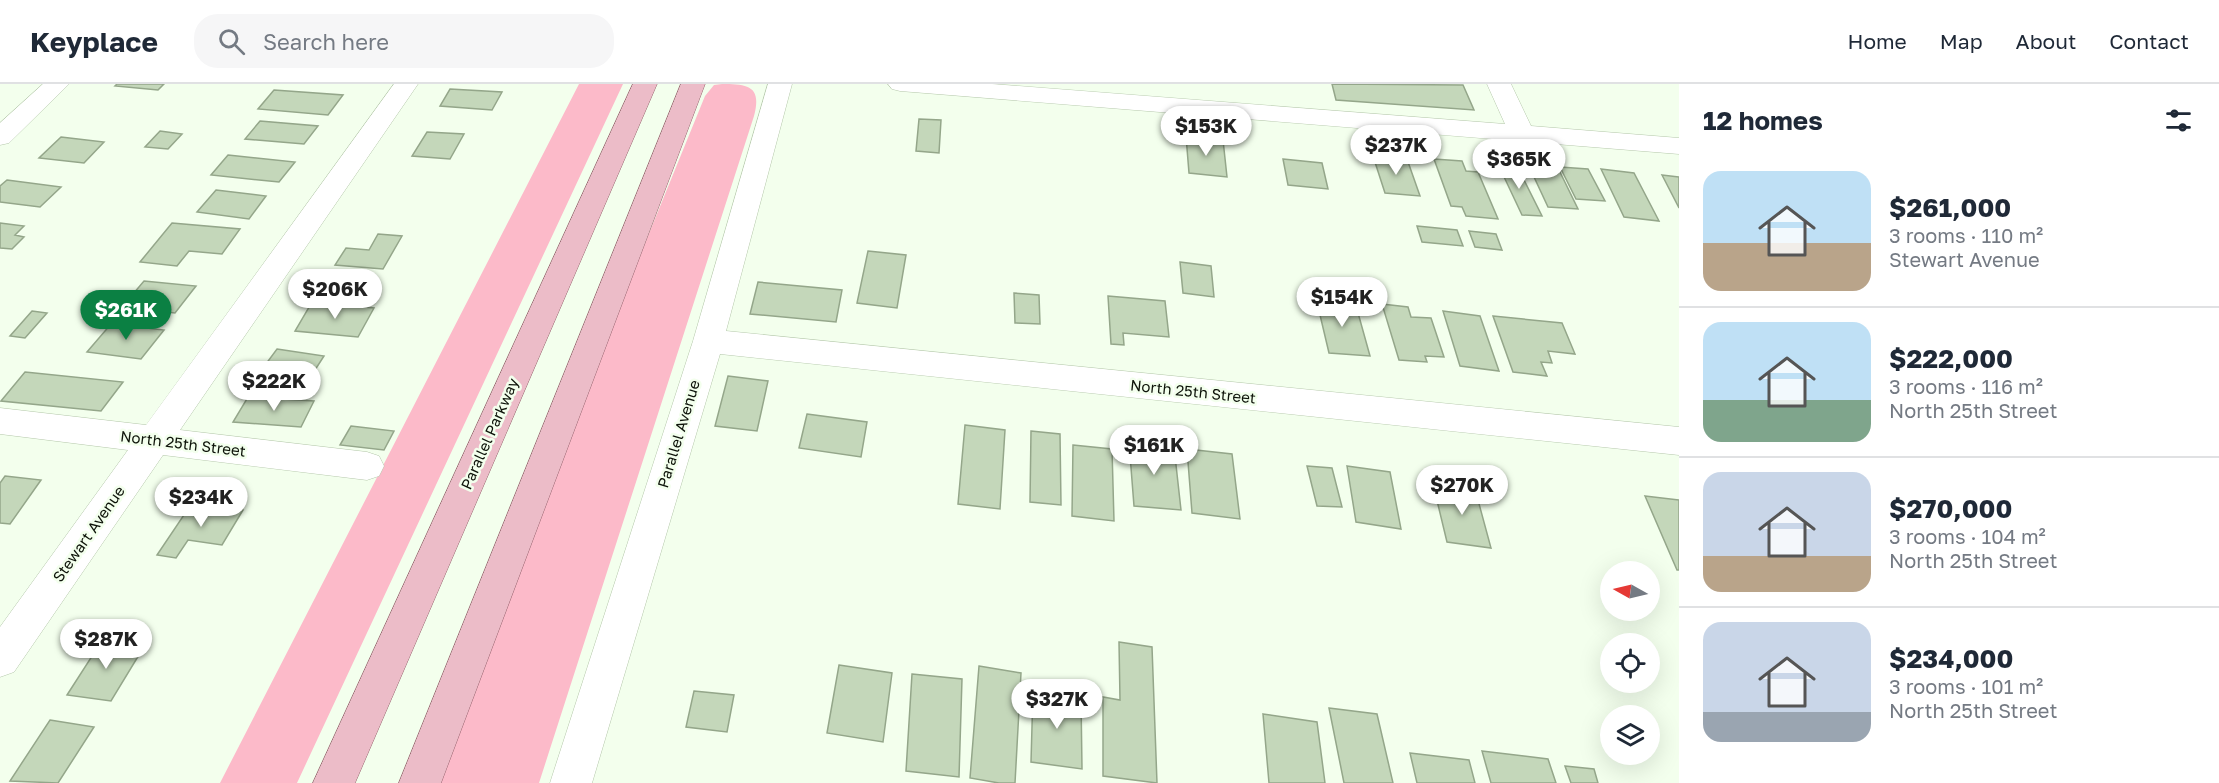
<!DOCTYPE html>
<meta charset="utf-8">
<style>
:root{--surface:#fff;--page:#f6f6f7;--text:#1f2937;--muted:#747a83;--line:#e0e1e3;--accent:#0b8043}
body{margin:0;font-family:"Golos Text",sans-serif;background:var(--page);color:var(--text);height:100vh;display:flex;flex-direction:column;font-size:22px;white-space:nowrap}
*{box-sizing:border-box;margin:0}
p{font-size:20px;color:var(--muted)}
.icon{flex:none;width:33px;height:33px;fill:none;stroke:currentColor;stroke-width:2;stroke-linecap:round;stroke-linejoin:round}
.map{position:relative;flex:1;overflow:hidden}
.side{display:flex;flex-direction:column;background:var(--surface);width:540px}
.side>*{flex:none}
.needle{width:39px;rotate:278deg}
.tools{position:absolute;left:1600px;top:477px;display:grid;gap:12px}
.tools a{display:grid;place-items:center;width:60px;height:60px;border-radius:50%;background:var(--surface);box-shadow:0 6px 24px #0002;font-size:30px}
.price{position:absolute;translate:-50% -51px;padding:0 14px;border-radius:21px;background:#fff;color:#222;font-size:20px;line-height:39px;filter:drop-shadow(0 2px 3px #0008)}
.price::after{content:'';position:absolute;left:50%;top:36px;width:18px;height:14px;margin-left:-9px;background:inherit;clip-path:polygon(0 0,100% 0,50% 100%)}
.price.active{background:var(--accent);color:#fff}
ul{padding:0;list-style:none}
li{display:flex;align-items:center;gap:18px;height:150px;padding:0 24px}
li+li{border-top:2px solid var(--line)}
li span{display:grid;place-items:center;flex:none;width:168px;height:120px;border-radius:18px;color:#555}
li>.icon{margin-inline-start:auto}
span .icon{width:72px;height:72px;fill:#fffc;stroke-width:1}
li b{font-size:26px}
h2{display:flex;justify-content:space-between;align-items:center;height:72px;padding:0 24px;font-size:26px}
header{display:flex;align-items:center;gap:36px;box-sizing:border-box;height:84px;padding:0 30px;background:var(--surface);border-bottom:2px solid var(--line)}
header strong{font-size:28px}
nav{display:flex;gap:33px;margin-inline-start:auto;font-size:21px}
.search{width:420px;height:54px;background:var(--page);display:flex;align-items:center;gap:15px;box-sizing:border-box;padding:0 21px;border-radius:24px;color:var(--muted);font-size:22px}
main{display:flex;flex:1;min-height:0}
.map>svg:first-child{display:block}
</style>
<header>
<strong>Keyplace</strong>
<div class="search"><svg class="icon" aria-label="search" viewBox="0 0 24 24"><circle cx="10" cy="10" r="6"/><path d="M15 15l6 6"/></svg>Search here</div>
<nav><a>Home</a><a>Map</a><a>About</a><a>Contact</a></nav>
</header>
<main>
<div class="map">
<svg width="1679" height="699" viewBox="0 0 1679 699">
<rect width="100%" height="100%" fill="#f3ffed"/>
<path fill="#fcbac9" d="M579,0H623L297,699H220Z
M722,0C748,0 762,2 754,32L539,699H438L615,233L705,12L714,1Z"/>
<path fill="#c4d7ba" stroke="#94a68a" stroke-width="1.5" d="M117,0H164L158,6L115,2Z
M1332,0L1463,1L1474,26L1336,16Z
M450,5L502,8L492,26L440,22Z
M274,6L343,11L328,31L258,25Z
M919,35L941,36L939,69L916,67Z
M260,37L318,42L304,60L245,55Z
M160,47L182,50L168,65L145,63Z
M427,48L464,50L450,75L412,72Z
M1186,52L1223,56L1227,93L1189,89Z
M61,53L104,58L84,79L39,74Z
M228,71L295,78L279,98L211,91Z
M1373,72L1407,75L1420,112L1385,109Z
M1283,75L1322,79L1328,105L1288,101Z
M1434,75L1462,77L1466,87L1478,88L1498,135L1466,132L1462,123L1451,122Z
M1497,78L1516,80L1542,132L1522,131Z
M1528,80L1557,82L1578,125L1548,123Z
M1560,83L1588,85L1605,117L1576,115Z
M1601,85L1634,89L1659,137L1624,133Z
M1662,91L1679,93V124Z
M7,96L61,103L40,123L0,118V102Z
M216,106L266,112L249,135L197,128Z
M0,139L24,142L15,151L24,153L12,165L0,164Z
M172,139L240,145L222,170L189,167L177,182L140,178Z
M1417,142L1457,146L1463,162L1422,158Z
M1469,147L1496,150L1502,166L1475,163Z
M378,150L402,152L383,185L335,181L346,164L369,166Z
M868,167L906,171L897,224L857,219Z
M1180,178L1211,182L1214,213L1183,209Z
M144,197L196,202L175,229L122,223Z
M758,198L842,206L836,238L750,230Z
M1014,209L1039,211L1040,240L1015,239Z
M1108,212L1165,217L1169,253L1123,249L1124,261L1111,260Z
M1316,214L1355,218L1370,272L1329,269Z
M312,218L374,224L358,253L295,247Z
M1382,220L1408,223L1411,233L1431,234L1444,273L1425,272L1427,278L1399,276Z
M32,227L47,229L25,254L10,252Z
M1443,227L1480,232L1499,287L1460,282Z
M1493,232L1562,239L1575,270L1548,267L1552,279L1541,278L1547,292L1513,288Z
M111,240L164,246L141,275L87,268Z
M277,265L324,272L306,300L257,292Z
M25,288L123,298L101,327L1,317Z
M728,292L768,297L757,347L715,342Z
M248,313L314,317L301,343L233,338Z
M807,330L867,338L861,373L799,364Z
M965,341L1005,346L1000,425L958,420Z
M351,342L394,347L384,366L340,361Z
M1031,347L1060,350L1061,421L1030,418Z
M1129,358L1174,363L1181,426L1134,422Z
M1073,361L1112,365L1114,437L1072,432Z
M1187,365L1232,370L1240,435L1192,429Z
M1307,382L1332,384L1342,423L1317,422Z
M1347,382L1390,388L1401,445L1356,438Z
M5,392L41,396L10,440L0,439V399Z
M1433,400L1475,405L1491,464L1447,458Z
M1645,412L1679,416V486H1677Z
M192,419L243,426L222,461L188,456L176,474L157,471Z
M103,555L145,561L111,617L67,611Z
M1119,558L1152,563L1157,699L1103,692V613L1120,616Z
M839,581L892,589L883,658L827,649Z
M979,582L1021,589L1015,699H999L970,694Z
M912,590L962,595L959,693L906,687Z
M694,607L734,611L727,648L686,643Z
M1033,607L1081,614L1082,685L1031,678Z
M1329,624L1377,630L1393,699H1344Z
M1263,630L1317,638L1325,699H1269Z
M50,636L94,643L58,699L10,697Z
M1482,667L1548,675L1556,699H1491Z
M1410,669L1469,676L1475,699H1417Z
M1565,682L1594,685L1598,699H1571Z"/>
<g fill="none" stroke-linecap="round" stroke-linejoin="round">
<g stroke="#b4c7aa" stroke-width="1">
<path id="minor" d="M43,0H69L9,59L0,61V39Z
M394,0H418L180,346L367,368L379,372L384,382L379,392L367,396L163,371L14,588L0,593V543L128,366L0,350V324L146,341Z
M768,0H792L726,247L1679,343V371L720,270L592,699H550L693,257Z
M888,0H992L1505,40L1487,0H1511L1531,42L1679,54V70L900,7L892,5Z"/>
</g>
<g stroke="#96646e" stroke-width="1">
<path id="major" d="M633,0H657L355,699H313Z
M681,0H705L441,699H399Z"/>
</g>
<use href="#minor" fill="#fff" fill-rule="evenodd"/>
<use href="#major" fill="#ecbcc8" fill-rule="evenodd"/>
</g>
<g text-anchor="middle" stroke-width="5" stroke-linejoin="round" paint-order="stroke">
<g font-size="15" fill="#0d1309" stroke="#f3ffed">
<text transform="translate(1193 308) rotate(6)" y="5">North 25th Street</text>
<text transform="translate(490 350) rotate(-66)" y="5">Parallel Parkway</text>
<text transform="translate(679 350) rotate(-73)" y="5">Parallel Avenue</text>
<text transform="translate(183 360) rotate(7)" y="5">North 25th Street</text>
<text transform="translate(89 450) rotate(-55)" y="5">Stewart Avenue</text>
</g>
</g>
</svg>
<div class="tools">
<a><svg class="needle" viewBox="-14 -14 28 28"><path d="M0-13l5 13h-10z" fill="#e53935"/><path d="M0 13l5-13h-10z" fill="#747a83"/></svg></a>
<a><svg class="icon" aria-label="locate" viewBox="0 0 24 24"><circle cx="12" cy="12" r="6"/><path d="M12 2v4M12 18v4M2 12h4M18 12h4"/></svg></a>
<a><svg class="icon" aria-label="layers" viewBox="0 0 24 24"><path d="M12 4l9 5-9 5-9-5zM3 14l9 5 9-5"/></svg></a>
</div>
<b class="price" style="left:1206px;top:73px">$153K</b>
<b class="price" style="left:1396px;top:92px">$237K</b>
<b class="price" style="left:1519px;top:106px">$365K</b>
<b class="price" style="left:335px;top:236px">$206K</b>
<b class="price" style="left:1342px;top:244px">$154K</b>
<b class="price active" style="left:126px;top:257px">$261K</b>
<b class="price" style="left:274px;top:328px">$222K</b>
<b class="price" style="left:1154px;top:392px">$161K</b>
<b class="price" style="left:1462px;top:432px">$270K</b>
<b class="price" style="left:201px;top:444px">$234K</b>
<b class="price" style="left:106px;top:586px">$287K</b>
<b class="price" style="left:1057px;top:646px">$327K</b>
</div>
<section class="side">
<h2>12 homes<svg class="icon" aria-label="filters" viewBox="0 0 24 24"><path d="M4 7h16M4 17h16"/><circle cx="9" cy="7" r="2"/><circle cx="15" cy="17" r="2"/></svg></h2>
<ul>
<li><span style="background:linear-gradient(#bfe0f5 60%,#b9a48a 0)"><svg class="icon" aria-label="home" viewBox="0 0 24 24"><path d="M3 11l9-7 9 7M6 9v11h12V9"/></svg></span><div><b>$261,000</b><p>3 rooms · 110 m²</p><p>Stewart Avenue</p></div></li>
<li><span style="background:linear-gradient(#bfe0f5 65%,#7fa58c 0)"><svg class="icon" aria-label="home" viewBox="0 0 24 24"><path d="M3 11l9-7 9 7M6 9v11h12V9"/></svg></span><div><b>$222,000</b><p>3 rooms · 116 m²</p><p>North 25th Street</p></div></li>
<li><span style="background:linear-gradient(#c9d6e8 70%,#b9a48a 0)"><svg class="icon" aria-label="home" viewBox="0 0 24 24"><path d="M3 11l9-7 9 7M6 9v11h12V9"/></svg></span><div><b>$270,000</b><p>3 rooms · 104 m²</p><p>North 25th Street</p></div></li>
<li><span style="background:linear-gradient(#c9d6e8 75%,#9aa5b1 0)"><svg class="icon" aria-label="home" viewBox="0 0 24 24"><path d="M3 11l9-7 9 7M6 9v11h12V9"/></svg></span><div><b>$234,000</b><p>3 rooms · 101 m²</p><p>North 25th Street</p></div></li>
</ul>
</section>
</main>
